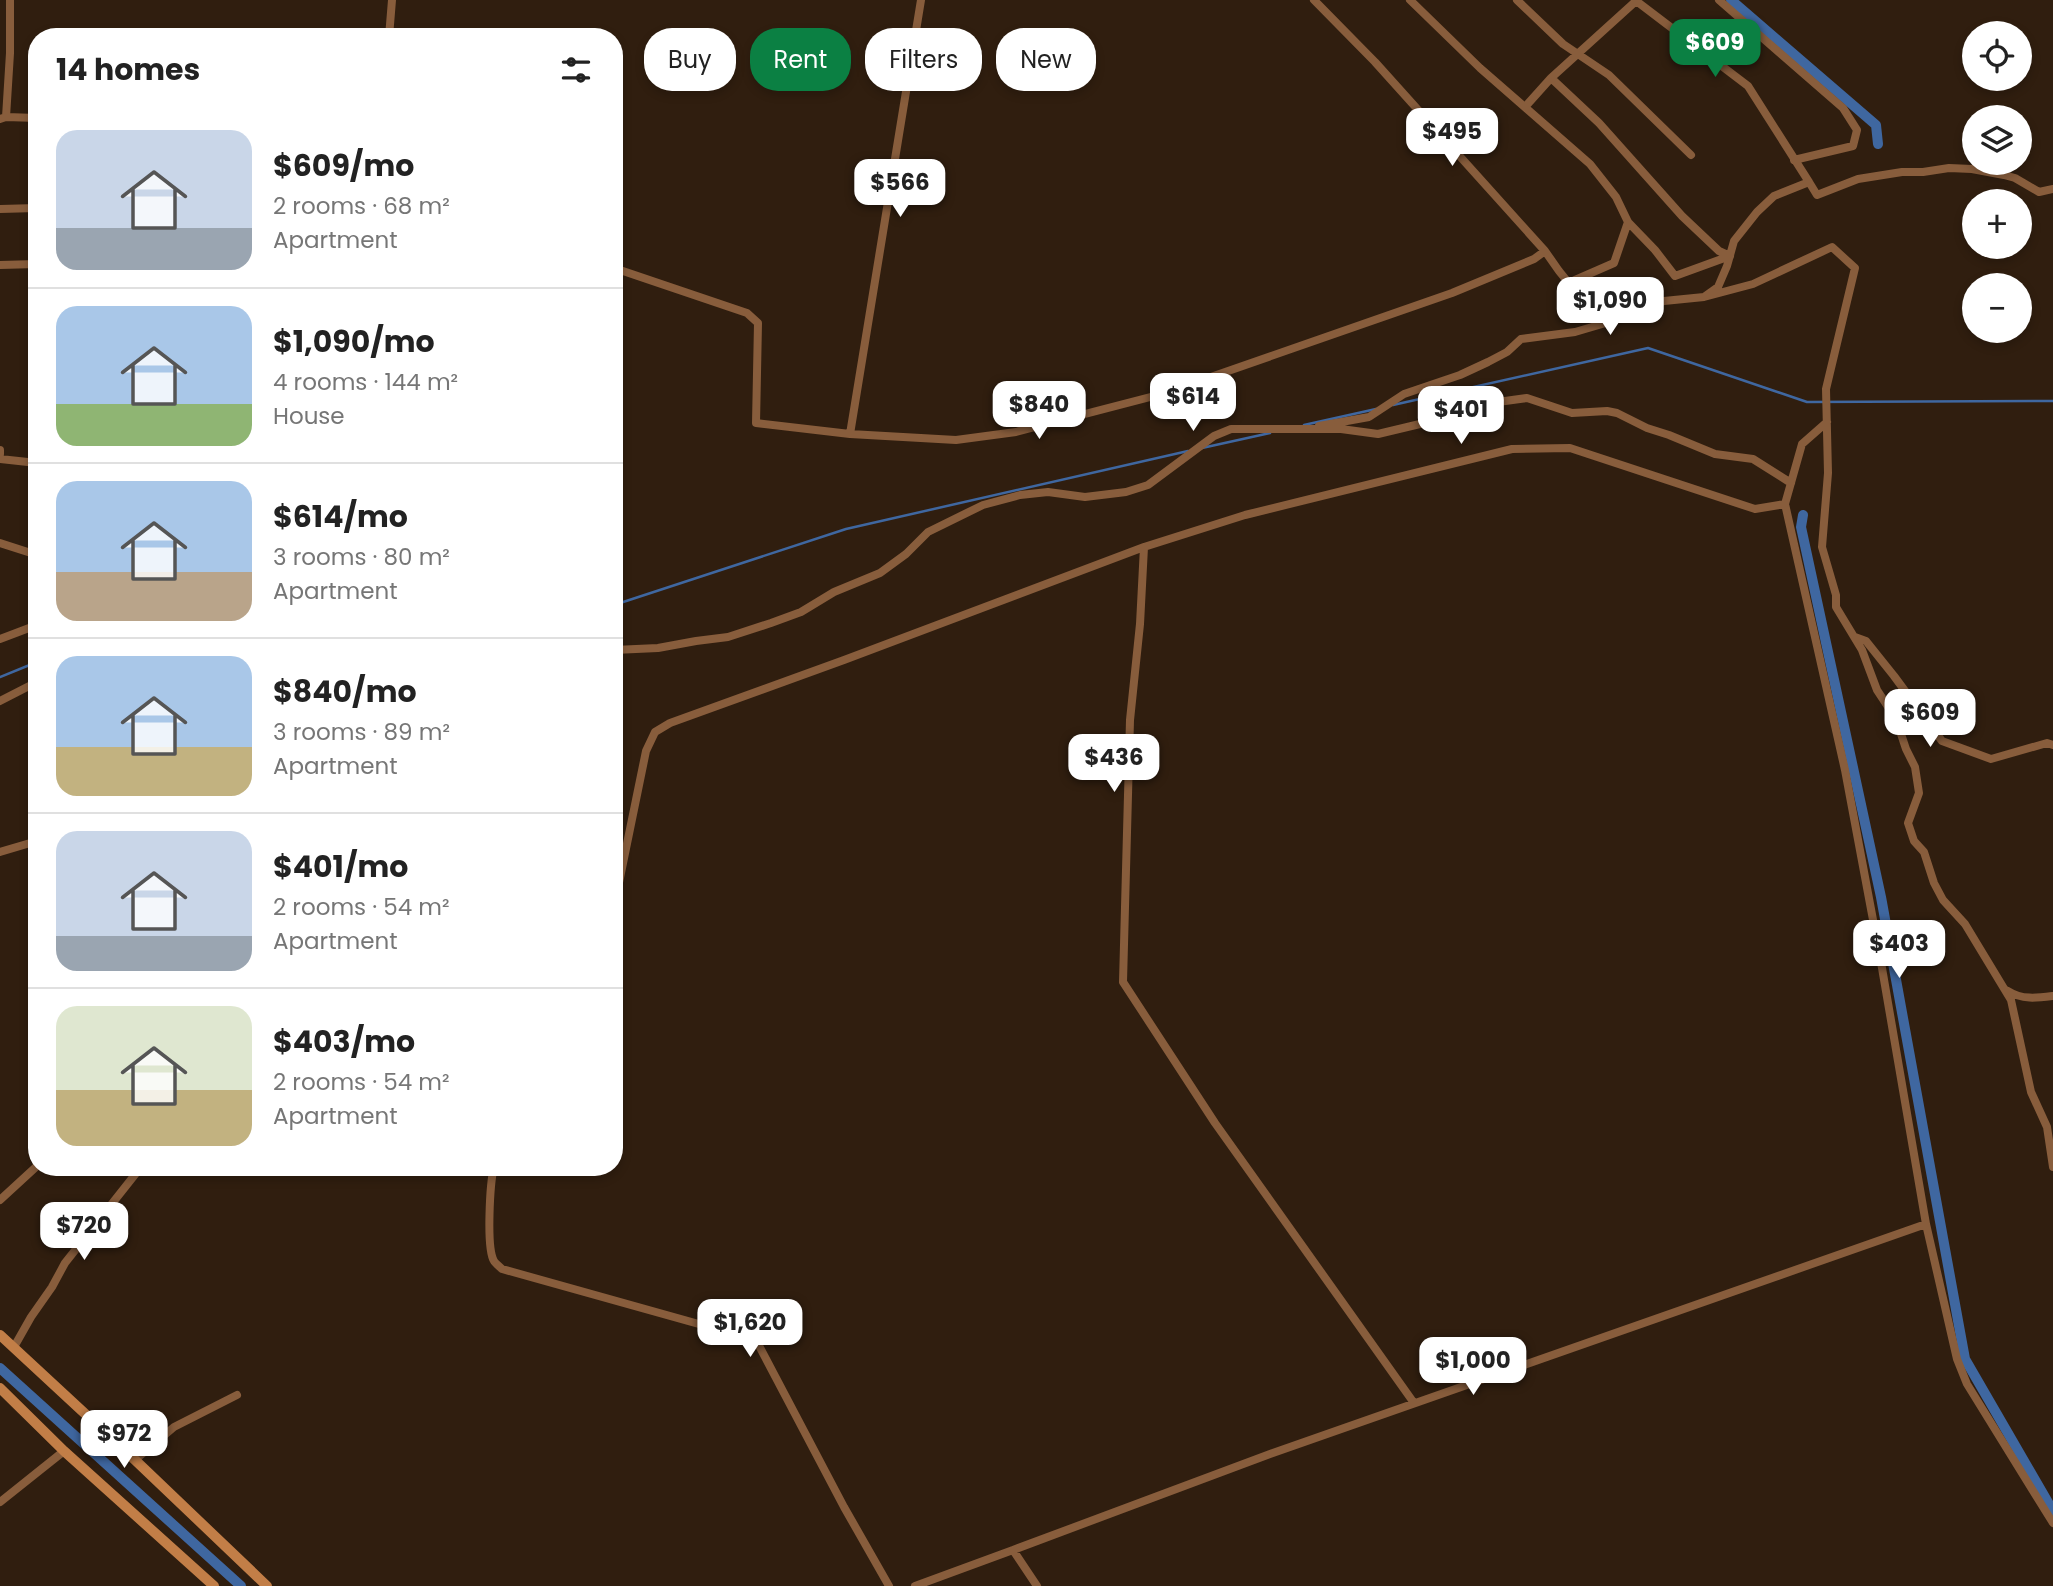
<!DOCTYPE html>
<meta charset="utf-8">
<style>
:root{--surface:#fff;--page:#f6f6f6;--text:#222;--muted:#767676;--line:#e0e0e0;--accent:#0b8043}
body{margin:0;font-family:Poppins,sans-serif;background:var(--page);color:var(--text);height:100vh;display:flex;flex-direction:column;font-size:26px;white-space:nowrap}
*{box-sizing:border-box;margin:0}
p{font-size:23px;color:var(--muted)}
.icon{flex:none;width:38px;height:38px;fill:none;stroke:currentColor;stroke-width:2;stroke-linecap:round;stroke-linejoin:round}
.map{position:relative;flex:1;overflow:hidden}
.drawer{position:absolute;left:28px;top:28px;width:595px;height:1148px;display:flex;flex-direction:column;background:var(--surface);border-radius:28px;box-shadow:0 4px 10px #0003}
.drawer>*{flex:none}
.banner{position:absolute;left:644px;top:28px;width:665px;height:63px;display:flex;gap:14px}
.controls{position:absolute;left:1962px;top:21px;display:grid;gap:14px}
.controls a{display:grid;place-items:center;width:70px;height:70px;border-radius:50%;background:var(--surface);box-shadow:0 4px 10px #0003;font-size:35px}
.price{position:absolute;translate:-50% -60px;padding:0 16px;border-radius:14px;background:#fff;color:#222;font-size:23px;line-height:46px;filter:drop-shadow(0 2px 4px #0008)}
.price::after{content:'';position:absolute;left:50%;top:42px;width:21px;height:16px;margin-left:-10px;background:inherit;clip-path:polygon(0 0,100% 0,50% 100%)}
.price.on{background:var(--accent);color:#fff}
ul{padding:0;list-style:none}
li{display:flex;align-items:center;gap:21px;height:175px;padding:0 28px}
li+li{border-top:2px solid var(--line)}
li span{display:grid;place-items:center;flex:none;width:196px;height:140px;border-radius:21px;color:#555}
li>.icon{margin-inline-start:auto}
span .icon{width:84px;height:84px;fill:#fffc;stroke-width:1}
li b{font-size:30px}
h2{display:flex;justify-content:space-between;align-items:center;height:84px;padding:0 28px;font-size:30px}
.chip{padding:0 24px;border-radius:28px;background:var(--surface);box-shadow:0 4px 10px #0003;font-size:24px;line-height:63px}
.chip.on{background:var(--accent);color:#fff}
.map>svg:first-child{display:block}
</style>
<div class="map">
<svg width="2053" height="1586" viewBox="0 0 2053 1586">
<rect width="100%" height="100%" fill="#301e0f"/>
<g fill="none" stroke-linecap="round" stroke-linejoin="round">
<path stroke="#3f67a0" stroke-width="2.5" d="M1393,405L1648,348L1807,402L2053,401
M1304,425L1376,409
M1202,448L1270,433
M614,605L846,529L1188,451
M0,677L37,662"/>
<path stroke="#3f67a0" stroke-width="10" d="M1731,0L1876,125L1878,144
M1803,515L1801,527L1881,897L1965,1359L2053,1511
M0,1368L241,1586"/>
<path stroke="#885d3c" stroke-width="8" d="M1314,0L1375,62L1545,251L1559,271L1602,324
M1410,0L1480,68L1590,164L1616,197L1628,222L1655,250L1675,276L1730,256
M1517,0L1563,44L1609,75L1691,155
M1719,0L1843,108L1857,130L1853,146L1794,160
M389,37L392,0
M1551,78L1599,123L1682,216L1719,251L1730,256
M1525,107L1551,78L1636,1
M6,117L10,53V0
M0,119L6,117L37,118
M1809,182L1817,195L1858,179L1902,172H1923L1949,168L1972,169L2004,175L2015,178L2039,192L2053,189
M0,209L37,208
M0,265L37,264
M614,268L747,313L758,323L756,423L850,434L956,440L1016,432L1162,394L1452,293L1534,259L1545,251
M1571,286L1575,280L1614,263L1628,222
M1704,297L1753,284L1832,247L1855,268L1826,389L1828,473L1822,547L1836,595V607L1862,650L1877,690L1896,719L1906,749L1915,767L1919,793L1908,823L1914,841L1924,852L1934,883L1943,900L1965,924L2011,1000L2031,1092L2047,1127L2053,1167
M1827,422L1802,444L1785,504L1845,770L1882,968L1926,1224L1957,1359L1967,1384L2053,1523
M1319,426L1369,417L1404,394L1460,375L1488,362L1507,352L1521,339L1575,332L1609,322L1664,301L1704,297L1718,287L1727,266L1734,241L1757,212L1774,196L1809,182L1748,86L1635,0
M850,434L921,0
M0,450V454
M0,459L37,463
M0,543L31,553L37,552
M1144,547L1245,515L1512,449L1570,448L1755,509L1785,504
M1855,637L1866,641L1894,676L1942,741L1991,759L2047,743L2053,745
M0,639L37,625
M614,650L658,648L696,641L728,637L771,623L801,612L834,592L880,573L906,554L928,532L983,505L1020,495L1048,492L1085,497L1126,492L1148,485L1214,436L1231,429H1341L1378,434L1445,418L1476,405L1527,398L1572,413L1607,411L1617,413L1647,428L1669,435L1715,454L1753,459L1791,483
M0,701L37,682
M0,852L37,841
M614,907L646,751L655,732L670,723L844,660L1144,547L1140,624L1130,720L1123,982L1215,1123L1414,1403
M2008,991C2022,1000 2037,998 2053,996
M494,1167C490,1182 486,1248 494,1261C495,1263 500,1267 502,1269L756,1340L844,1507L889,1586
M0,1200L37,1166
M14,1347L31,1317L52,1287L65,1263L141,1167
M135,1460L174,1427L237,1395
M0,1502L64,1451
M1013,1550L1270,1454L1926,1224
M915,1586L1013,1550L1037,1586"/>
<path stroke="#c27e47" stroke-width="10" d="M0,1335L135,1460L267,1586
M0,1388L64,1451L214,1586"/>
</g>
</svg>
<div class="controls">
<a><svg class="icon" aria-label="locate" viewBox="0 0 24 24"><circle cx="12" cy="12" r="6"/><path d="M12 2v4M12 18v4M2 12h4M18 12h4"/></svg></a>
<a><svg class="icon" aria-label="layers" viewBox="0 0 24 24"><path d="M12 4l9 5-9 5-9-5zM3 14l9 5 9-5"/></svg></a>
<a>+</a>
<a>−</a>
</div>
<b class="price on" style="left:1715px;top:79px">$609</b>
<b class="price" style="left:1452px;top:168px">$495</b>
<b class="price" style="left:900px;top:219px">$566</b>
<b class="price" style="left:1610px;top:337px">$1,090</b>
<b class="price" style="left:1193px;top:433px">$614</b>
<b class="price" style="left:1039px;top:441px">$840</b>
<b class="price" style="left:1461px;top:446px">$401</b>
<b class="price" style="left:1930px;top:749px">$609</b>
<b class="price" style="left:1114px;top:794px">$436</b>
<b class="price" style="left:1899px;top:980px">$403</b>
<b class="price" style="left:84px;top:1262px">$720</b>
<b class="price" style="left:750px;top:1359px">$1,620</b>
<b class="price" style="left:1473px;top:1397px">$1,000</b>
<b class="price" style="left:124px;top:1470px">$972</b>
<div class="banner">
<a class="chip">Buy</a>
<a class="chip on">Rent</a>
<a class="chip">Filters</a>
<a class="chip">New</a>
</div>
<section class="drawer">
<h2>14 homes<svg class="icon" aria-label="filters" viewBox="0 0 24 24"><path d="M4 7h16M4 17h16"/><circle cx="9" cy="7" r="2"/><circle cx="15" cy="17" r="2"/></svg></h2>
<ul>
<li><span style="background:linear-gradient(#c9d6e8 70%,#9aa5b1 0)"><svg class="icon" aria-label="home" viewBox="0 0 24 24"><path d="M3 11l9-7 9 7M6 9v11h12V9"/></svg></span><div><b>$609/mo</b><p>2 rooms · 68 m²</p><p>Apartment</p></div></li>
<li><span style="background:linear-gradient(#a9c7e8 70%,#8fb573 0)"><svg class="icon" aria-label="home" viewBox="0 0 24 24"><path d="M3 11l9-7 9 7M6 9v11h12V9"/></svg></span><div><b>$1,090/mo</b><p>4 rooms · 144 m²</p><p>House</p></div></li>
<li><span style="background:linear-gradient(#a9c7e8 65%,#b9a48a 0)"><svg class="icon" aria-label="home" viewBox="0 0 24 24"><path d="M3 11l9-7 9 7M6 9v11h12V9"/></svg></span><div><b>$614/mo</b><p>3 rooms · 80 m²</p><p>Apartment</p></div></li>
<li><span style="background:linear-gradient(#a9c7e8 65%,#c2b280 0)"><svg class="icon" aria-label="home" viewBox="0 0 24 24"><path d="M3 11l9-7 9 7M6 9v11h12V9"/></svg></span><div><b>$840/mo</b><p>3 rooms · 89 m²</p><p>Apartment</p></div></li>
<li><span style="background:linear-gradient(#c9d6e8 75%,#9aa5b1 0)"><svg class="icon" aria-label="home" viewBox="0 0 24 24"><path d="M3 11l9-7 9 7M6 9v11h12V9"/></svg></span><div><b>$401/mo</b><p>2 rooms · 54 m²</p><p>Apartment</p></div></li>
<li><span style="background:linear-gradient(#dfe7d0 60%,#c2b280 0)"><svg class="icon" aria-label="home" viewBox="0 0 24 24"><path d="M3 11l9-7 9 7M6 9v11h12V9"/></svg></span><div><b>$403/mo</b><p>2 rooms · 54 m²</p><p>Apartment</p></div></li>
</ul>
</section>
</div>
